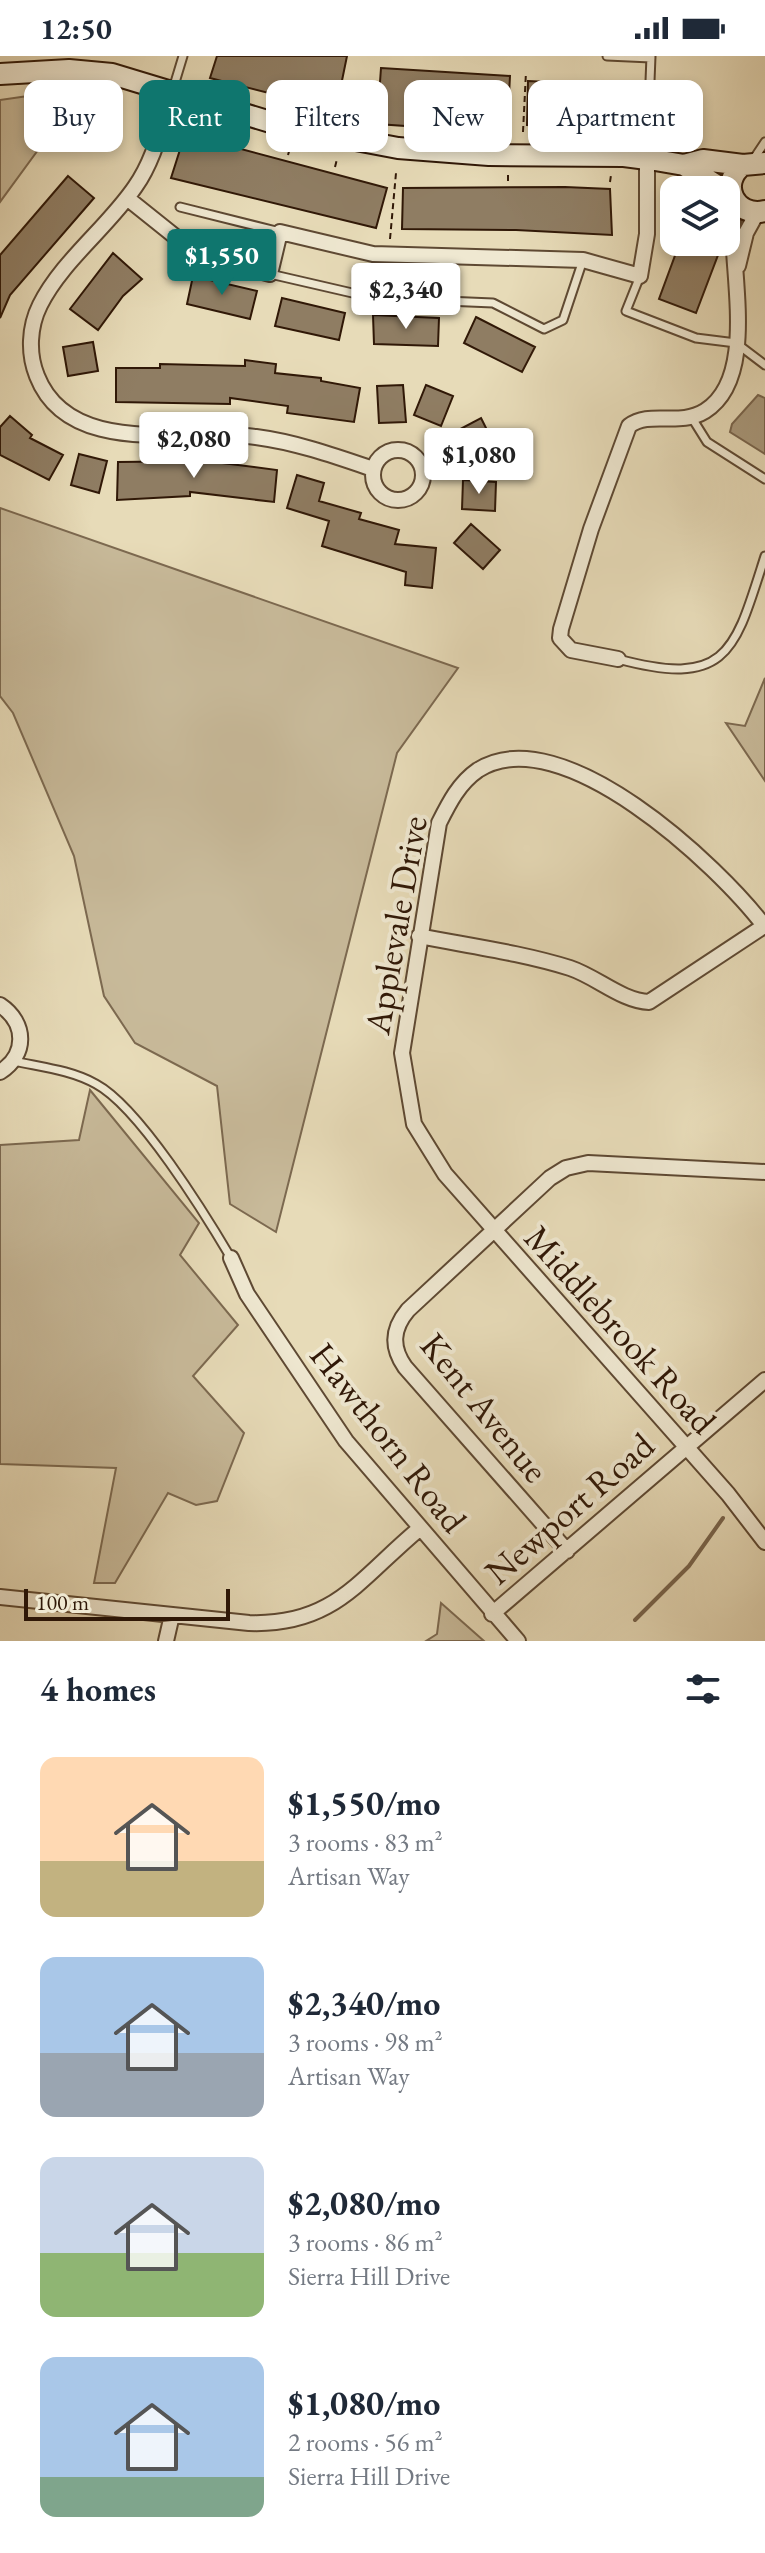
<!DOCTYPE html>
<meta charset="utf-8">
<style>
:root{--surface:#fff;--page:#f2f2f3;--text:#1f2937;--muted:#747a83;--accent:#0f766e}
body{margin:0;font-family:"EB Garamond",serif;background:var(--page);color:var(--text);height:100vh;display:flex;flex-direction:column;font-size:30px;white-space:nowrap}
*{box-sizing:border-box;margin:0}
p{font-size:26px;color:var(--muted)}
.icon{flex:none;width:44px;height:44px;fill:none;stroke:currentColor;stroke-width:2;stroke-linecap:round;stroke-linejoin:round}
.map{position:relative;height:1585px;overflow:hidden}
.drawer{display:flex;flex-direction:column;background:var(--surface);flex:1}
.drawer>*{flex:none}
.hud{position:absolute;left:24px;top:24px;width:718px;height:72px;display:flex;gap:16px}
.controls{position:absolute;left:660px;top:120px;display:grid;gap:16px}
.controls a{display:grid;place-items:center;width:80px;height:80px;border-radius:16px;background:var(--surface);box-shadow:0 4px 12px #0003;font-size:40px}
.scale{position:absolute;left:24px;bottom:20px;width:206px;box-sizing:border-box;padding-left:8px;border:4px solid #301807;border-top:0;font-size:22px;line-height:28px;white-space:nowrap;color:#301807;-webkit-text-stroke:6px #efe8d1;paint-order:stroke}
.price{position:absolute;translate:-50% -68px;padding:0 18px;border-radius:8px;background:#fff;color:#222;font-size:26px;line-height:52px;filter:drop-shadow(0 2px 4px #0008)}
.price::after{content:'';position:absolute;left:50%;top:48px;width:24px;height:18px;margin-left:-12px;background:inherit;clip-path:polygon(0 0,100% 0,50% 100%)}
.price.current{background:var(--accent);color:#fff}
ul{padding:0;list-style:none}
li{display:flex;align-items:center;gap:24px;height:200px;padding:0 40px}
li span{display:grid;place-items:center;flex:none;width:224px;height:160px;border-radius:16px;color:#555}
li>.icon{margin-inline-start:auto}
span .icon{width:96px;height:96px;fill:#fffc;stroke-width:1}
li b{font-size:34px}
h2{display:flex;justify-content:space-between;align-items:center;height:96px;padding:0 40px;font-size:34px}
.pill{padding:0 28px;border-radius:16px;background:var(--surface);box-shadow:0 4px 12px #0003;font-size:28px;line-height:72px}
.pill.current{background:var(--accent);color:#fff}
.status{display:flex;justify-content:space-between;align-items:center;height:56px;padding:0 40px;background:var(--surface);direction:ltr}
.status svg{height:22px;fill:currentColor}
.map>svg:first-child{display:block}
</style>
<div class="status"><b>12:50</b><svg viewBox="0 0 49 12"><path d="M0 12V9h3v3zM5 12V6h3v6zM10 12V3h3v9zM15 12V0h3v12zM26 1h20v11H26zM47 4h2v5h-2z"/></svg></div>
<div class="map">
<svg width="765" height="1585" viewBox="0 0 765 1585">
<rect width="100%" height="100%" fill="#e7dbb8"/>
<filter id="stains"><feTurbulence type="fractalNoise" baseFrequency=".0025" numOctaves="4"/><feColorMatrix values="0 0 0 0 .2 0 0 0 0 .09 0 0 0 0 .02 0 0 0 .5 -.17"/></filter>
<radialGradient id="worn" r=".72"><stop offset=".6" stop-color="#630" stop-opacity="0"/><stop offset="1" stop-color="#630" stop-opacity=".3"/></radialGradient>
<path fill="#c8ba9a" stroke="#7c6950" stroke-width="2" d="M70,34L68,53L0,146V44Z
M0,452L458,612L397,697L276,1176L230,1148L217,1030L135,987L104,940L74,800L13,657L0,640Z
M765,622V725L726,667L745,670Z
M90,1034L199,1167L180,1199L238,1269L193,1320L244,1377L217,1445L196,1449L168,1437L115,1527H94L116,1412L0,1408V1089L79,1084Z
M441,1547L484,1585H426L437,1578Z"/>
<path fill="#a9997c" stroke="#79654d" stroke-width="2" d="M758,339L765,342V398L730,376L732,368Z"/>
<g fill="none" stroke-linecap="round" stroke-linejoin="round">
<path stroke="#79654d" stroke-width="4" d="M635,1564L689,1510L723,1462"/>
</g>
<path fill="#8f7d63" stroke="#301807" stroke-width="2" d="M217,0H347L336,54L210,22Z
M381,12L510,20L507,77L377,68Z
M528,25L632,30L630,73L605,72L604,78L553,76V70L527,69Z
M185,78L387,132L376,172L171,122Z
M68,120L94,142L10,239L0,262V199Z
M565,131L610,133L612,179L516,174L402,173L403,132Z
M680,186L718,199L696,257L659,243Z
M113,197L142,223L123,240L98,274L70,253Z
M193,220L257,235L250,263L187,248Z
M282,242L345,257L339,284L275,270Z
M373,259L439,262L438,290L374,288Z
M476,261L535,291L522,316L464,287Z
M93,286L98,315L68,320L63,291Z
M245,304L276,308L275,317L321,322V325L360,332L354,366L287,357L288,350L230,342V348L116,346V312H160V308L245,310Z
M403,329L406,366L379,367L377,330Z
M426,329L453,340L441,370L414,359Z
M10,360L32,379L30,382L63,399L49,424L0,399V371Z
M481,362L494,388L462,404L449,379Z
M79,398L107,405L99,437L71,429Z
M206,405L277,414L274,446L190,436V440L117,444L118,406Z
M297,419L324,427L319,445L361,457L359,463L399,474L395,488L436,492L432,532L405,529L406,516L322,490L329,465L287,452Z
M463,424L496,426L495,455L462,453Z
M471,468L500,494L483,513L454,487Z"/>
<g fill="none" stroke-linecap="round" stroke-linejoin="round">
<g stroke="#5e4933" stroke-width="11">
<path id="lane" d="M607,0L651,2
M173,33L183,0
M647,101L651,0
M753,104L765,86
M180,151L280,176
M270,218L374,242L493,247L544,273L563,264L583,204
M640,220L626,255L696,282L736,287L765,309
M692,362L707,386L765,423
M618,603C729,633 735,594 765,500
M14,1005C41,1011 71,1014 96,1028C139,1051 205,1158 231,1202"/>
</g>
<g stroke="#5e4933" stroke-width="18">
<path id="street" d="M173,35C162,67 155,103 135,131C107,172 62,205 40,249C29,271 28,298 37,320C69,402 185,372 256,381C295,386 335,400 373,413
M127,142L197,198L270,218L280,176L373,198L583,204L640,220L647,178V103
M738,210L746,177L757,157
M373 419a25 25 0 1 1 50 0a25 25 0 1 1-50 0Z
M618,603L571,594L560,582L561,573L591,473L629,370C650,354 679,371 705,355C762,319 726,202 734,145
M765,871C719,810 561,661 478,714C459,727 449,747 439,767L402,997L414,1068L445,1118L728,1438L765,1486
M419,880C470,890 522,897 570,912C597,921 622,945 649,946L764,870
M0,949C27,967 27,999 0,1016
M231,1202L247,1238L346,1385L518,1585
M567,1495L405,1311C391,1291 392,1273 408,1254L550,1122L566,1112L588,1107L765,1116
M0,1541L249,1567C334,1570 359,1523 419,1473
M492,1558L765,1324
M166,1585L172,1559"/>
</g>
<g stroke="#301807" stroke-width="24">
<path id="secondary" d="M0,18L69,14L112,18L287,71L398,92L489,99L624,100L655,104L684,109L724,134
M765,107L743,109C718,127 735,162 765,155
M684,109L703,104L743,109"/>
</g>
<path stroke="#301807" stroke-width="2" stroke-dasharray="6 4" stroke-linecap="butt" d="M523,76L526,16
M288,99L290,92
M335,111L337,103
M508,119V126
M610,126L611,119
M390,183L396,117
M386,231L387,220"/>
<use href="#lane" stroke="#efe8d1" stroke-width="7"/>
<use href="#street" stroke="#efe8d1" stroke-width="14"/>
<use href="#secondary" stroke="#efe8d1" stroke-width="20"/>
</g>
<g text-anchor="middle" stroke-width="8" stroke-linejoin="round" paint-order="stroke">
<g font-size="36" fill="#301807" stroke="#efe8d1">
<text transform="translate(395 869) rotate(-80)" y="13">Applevale Drive</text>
<text transform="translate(621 1273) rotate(48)" y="13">Middlebrook Road</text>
<text transform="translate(485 1351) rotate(51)" y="13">Kent Avenue</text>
<text transform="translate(389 1381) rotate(52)" y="13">Hawthorn Road</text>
<text transform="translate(569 1452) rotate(-41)" y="13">Newport Road</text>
</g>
</g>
<rect width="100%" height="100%" filter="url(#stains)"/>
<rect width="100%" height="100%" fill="url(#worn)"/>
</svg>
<div class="controls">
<a><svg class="icon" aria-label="layers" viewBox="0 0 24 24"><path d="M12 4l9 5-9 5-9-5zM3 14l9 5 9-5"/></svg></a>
</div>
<div class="scale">100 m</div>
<b class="price current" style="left:222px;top:241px">$1,550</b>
<b class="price" style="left:406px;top:275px">$2,340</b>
<b class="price" style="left:194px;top:424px">$2,080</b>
<b class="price" style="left:479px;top:440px">$1,080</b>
<div class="hud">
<a class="pill">Buy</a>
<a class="pill current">Rent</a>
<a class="pill">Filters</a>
<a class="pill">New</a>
<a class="pill">Apartment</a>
</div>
</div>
<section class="drawer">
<h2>4 homes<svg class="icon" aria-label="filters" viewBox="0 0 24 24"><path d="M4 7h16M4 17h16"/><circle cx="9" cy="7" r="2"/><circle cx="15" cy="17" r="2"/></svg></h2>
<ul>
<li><span style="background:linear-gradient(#ffd9b3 65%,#c2b280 0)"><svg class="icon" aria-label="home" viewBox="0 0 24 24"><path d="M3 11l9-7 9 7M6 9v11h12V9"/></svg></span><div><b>$1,550/mo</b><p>3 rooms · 83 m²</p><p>Artisan Way</p></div></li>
<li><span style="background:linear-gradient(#a9c7e8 60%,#9aa5b1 0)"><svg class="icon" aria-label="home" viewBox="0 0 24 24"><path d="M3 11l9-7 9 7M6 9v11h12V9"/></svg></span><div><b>$2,340/mo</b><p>3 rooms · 98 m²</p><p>Artisan Way</p></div></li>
<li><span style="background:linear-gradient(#c9d6e8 60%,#8fb573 0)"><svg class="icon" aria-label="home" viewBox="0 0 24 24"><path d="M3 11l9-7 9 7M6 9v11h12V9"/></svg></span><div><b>$2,080/mo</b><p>3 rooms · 86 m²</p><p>Sierra Hill Drive</p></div></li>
<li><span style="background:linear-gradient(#a9c7e8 75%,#7fa58c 0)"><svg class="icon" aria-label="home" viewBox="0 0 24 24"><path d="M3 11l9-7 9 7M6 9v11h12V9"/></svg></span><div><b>$1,080/mo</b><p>2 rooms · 56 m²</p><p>Sierra Hill Drive</p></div></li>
</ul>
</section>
